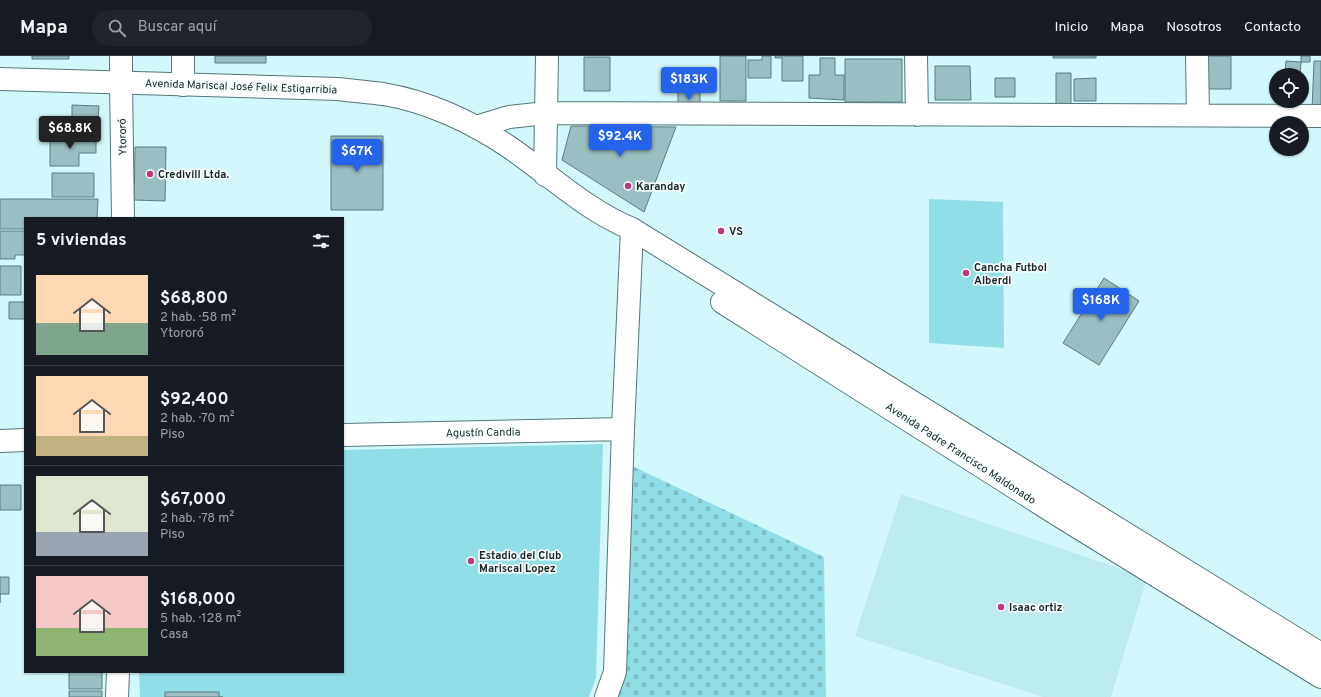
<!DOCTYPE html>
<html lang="es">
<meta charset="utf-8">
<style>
:root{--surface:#171b24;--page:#20242c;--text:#f1f3f6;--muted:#9ea1a6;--line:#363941;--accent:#2563eb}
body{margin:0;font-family:Overpass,sans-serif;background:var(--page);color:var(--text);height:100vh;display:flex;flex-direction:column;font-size:15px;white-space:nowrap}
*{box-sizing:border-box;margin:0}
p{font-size:13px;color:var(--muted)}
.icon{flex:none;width:22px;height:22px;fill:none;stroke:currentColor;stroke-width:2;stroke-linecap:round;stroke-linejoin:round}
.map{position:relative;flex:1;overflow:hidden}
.sheet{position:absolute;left:24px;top:161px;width:320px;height:456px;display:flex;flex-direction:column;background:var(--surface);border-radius:0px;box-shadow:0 1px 3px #0004}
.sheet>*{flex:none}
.controls{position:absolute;left:1269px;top:12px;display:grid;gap:8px}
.controls a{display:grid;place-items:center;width:40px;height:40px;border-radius:50%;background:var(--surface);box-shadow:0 1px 3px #0004;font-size:20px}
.price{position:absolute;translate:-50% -34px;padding:0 9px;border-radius:4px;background:var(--accent);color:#fff;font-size:13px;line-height:26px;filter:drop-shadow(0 1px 2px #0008)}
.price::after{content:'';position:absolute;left:50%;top:24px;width:12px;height:9px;margin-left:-6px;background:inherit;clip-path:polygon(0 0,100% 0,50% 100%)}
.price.current{background:#222;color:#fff}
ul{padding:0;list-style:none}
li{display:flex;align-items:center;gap:12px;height:100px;padding:0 12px}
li+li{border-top:1px solid var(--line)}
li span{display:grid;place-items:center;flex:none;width:112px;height:80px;border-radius:0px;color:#555}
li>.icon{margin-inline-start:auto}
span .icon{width:48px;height:48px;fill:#fffc;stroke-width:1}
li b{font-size:17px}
h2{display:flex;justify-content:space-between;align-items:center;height:48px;padding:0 12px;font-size:17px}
header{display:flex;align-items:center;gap:24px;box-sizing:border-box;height:56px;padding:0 20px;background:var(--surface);border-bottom:1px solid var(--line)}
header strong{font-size:19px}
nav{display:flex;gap:22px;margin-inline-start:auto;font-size:14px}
.search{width:280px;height:36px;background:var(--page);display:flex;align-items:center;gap:10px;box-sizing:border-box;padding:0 14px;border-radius:22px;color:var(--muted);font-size:15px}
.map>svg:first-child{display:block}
</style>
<header>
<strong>Mapa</strong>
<div class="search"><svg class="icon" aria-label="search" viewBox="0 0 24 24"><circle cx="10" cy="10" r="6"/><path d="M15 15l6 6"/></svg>Buscar aquí</div>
<nav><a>Inicio</a><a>Mapa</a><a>Nosotros</a><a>Contacto</a></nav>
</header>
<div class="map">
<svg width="1321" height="641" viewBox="0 0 1321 641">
<defs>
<pattern id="cemetery-stones" width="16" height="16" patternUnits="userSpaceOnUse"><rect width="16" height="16" fill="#91dfe6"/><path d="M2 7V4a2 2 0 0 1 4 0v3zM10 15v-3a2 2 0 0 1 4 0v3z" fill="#7cbfc5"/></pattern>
</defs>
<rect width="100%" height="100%" fill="#d2f8fb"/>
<path fill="#bcebef" d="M901,438L1147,522L1111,641H1043L855,580Z"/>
<path fill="#91dfe6" d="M929,143L1003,146L1004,292L929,287Z
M603,388L596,622L589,641H140L139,616H343V394Z"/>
<path fill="url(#cemetery-stones)" d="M628,408L824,501L826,641H613Z"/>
<path fill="#9abfc2" stroke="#5a7d80" d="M32,0H69V3H32Z
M215,0H266V7H215Z
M720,0H746V45H720Z
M762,0H771V22H748V4H762Z
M775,0H803V25H782V2H775Z
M1053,0H1096V2H1053Z
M1205,0H1231V33H1205Z
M1301,0H1310V6H1301Z
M584,1H610V35H584Z
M820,2H835V19H844V44L809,42V19H820Z
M845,3H902V46H845Z
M1286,5L1301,6L1300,19H1285Z
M1314,5H1321V53H1312Z
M935,10H970L971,44H935Z
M1056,17H1071V51H1056Z
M995,22H1015V41H995Z
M1096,22V45H1074V23Z
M678,35H700V55H678Z
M1277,45H1299V48L1277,47Z
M72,49L99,50L98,64H72Z
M50,66H98V80L50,79Z
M571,70L676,71L644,156L562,104Z
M331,80H383V154H331Z
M50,81L96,82V97H79V110H50Z
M135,91H166L165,145L134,144Z
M52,117H94V141H52Z
M0,143H98L97,162H25V173H0Z
M0,175H25V199H15V203H0Z
M0,210H21V239H0Z
M1104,222L1139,245L1099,309L1063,287Z
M9,246H25V263H9Z
M0,429H21V454H0Z
M0,521H9V538H0V547Z
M69,616H102V633H69Z
M69,635H102V641H69Z
M165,636H219V641H223H165Z"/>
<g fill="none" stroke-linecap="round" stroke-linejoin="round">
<g stroke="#547679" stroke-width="24">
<path id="minor" d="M916,0L917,59
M1197,0L1198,59
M121,26L123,162
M476,71L509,61L546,57L1321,60
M545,119L547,0
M343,379L623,373
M0,385L25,384
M117,641L118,616
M606,641L615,616L623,373L632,173"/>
</g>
<g stroke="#547679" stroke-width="24">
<path id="tertiary" d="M121,0V26
M183,0V29"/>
</g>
<g stroke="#547679" stroke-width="24">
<path id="secondary" d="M0,23L338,33C353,35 368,36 383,38C427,45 472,66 509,91C550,119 586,154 632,173L1321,598
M722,246L1058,459L1321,621"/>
</g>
<use href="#minor" stroke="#fff" stroke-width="22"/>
<use href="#tertiary" stroke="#fff" stroke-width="22"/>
<use href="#secondary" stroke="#fff" stroke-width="22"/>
</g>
<g fill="#bc387c" stroke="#f7feff" stroke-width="1.5">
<circle cx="150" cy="118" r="4"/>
<circle cx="628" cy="130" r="4"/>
<circle cx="721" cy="175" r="4"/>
<circle cx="966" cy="217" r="4"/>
<circle cx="471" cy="505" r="4"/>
<circle cx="1001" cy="551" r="4"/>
</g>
<g text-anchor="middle" stroke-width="3.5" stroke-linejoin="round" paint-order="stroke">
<g font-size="11" fill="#172627" stroke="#f7feff">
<text transform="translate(241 30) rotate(2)" y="4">Avenida Mariscal José Felix Estigarribia</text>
<text transform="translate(122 81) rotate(-91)" y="4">Ytororó</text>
<text transform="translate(483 376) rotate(-1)" y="4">Agustín Candia</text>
<text transform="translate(961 397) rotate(33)" y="4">Avenida Padre Francisco Maldonado</text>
</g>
<g font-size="11" font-weight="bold" fill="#172627" stroke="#f7feff" text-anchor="start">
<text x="158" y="122">Credivill Ltda.</text>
<text x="636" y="134">Karanday</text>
<text x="729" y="179">VS</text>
<text x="974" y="215">Cancha Futbol<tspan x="974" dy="13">Alberdi</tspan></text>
<text x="479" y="503">Estadio del Club<tspan x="479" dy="13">Mariscal Lopez</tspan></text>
<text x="1009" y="555">Isaac ortiz</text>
</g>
</g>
</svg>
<div class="controls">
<a><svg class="icon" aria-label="locate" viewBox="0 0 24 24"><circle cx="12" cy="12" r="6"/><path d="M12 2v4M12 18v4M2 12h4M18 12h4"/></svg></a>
<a><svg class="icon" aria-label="layers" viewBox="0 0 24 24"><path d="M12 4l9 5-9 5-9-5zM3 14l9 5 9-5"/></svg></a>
</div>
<b class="price" style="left:689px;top:45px">$183K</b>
<b class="price current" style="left:70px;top:94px">$68.8K</b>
<b class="price" style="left:620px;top:102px">$92.4K</b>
<b class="price" style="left:357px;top:117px">$67K</b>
<b class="price" style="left:1101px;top:266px">$168K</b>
<section class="sheet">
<h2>5 viviendas<svg class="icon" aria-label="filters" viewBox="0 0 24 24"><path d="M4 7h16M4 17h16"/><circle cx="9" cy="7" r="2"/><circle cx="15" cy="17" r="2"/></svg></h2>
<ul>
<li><span style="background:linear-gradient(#ffd9b3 60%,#7fa58c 0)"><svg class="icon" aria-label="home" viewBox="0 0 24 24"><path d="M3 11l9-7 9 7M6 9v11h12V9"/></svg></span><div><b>$68,800</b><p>2 hab. · 58 m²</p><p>Ytororó</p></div></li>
<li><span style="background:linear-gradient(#ffd9b3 75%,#c2b280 0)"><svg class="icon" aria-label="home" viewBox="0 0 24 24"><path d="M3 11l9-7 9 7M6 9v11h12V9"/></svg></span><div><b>$92,400</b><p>2 hab. · 70 m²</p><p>Piso</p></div></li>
<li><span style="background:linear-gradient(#dfe7d0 70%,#9aa5b1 0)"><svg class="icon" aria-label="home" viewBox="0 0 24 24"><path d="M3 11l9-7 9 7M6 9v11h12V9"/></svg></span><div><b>$67,000</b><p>2 hab. · 78 m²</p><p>Piso</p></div></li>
<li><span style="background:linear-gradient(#f6c9c9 65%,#8fb573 0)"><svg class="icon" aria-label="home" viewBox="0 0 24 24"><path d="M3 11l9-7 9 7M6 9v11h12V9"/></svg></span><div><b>$168,000</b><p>5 hab. · 128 m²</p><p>Casa</p></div></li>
</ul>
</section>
</div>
